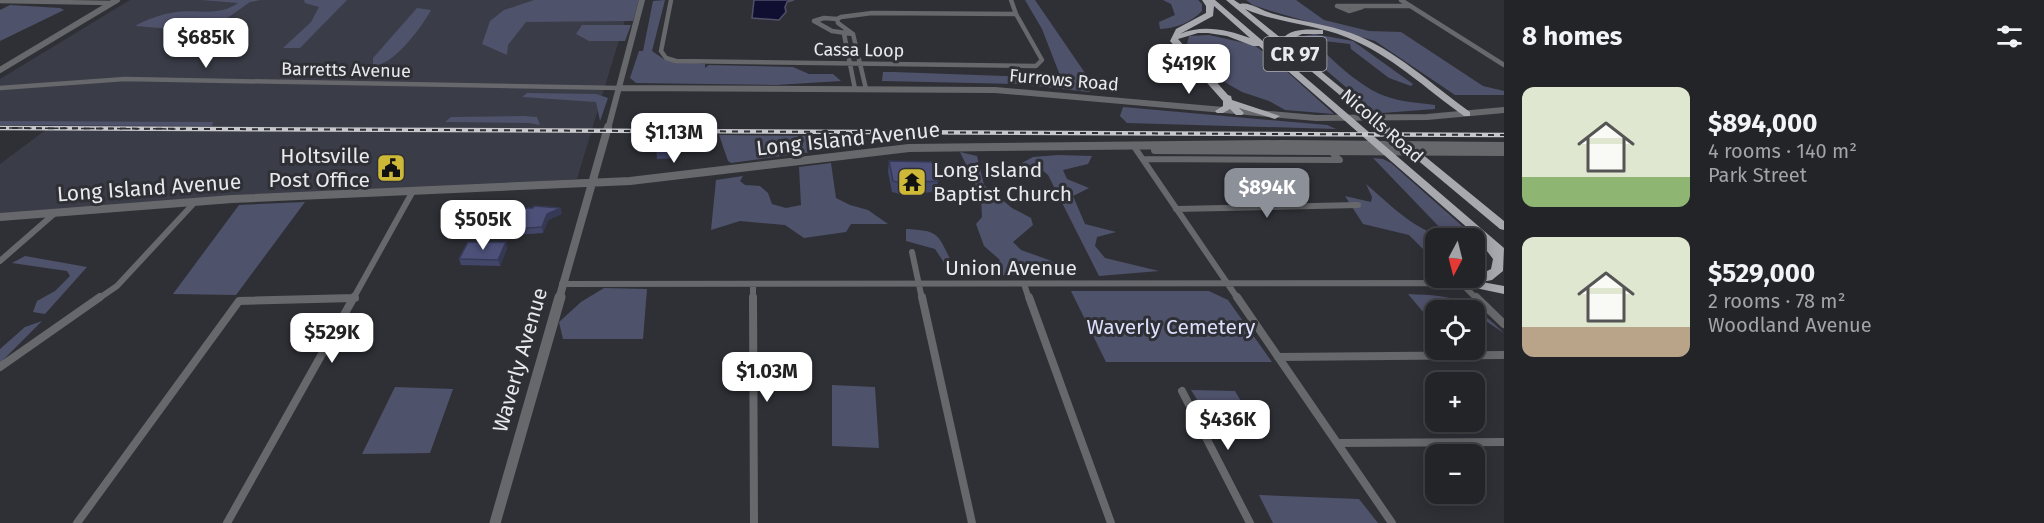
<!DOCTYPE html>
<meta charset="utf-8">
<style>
:root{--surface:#232428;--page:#2b2c30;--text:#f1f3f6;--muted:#a3a4a8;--line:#404145;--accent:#8c9099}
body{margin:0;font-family:"Fira Sans",sans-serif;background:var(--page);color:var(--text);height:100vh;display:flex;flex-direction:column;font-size:22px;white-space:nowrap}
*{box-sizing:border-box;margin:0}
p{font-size:20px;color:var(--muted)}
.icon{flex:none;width:33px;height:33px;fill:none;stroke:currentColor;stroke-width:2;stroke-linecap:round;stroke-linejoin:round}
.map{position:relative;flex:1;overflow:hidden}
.details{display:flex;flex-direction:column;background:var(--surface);width:540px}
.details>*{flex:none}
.needle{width:39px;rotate:187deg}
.tools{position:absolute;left:1425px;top:228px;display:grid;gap:12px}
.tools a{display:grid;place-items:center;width:60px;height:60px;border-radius:12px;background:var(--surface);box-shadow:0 3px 15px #0003,0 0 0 2px var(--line);font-size:30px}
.price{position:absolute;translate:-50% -51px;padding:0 14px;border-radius:12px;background:#fff;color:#222;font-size:20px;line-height:39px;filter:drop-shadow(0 2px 3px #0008)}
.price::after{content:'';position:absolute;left:50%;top:36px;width:18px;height:14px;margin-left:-9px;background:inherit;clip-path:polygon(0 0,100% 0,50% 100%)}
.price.current{background:var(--accent);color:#fff}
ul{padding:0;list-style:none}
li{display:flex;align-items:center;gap:18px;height:150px;padding:0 18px}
li span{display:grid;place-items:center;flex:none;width:168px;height:120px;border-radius:12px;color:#555}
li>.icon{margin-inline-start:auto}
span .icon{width:72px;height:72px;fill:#fffc;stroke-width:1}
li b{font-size:26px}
h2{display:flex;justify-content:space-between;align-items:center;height:72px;padding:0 18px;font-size:26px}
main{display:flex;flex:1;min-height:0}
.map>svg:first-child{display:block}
</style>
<main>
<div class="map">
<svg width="1504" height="523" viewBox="0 0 1504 523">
<rect width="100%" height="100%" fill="#2f3036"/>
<path fill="#3a3c47" d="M130,0H631L577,179L0,214V164L55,123L0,122V79Z"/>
<path fill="#4f526b" d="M201,0H261L250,2L195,41L189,37L191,33L183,30L135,26C147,19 162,14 176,12C200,9 218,17 238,3Z
M304,0H347L300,48H283L311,22L319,7L305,3Z
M534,0H639L633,21L526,22L508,45L507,55L482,44L490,21L504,10Z
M665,0L652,51L665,60L705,64V68L709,65L793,67L809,74H833L841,81L776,85L636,83L630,78L639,51H643L653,1Z
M1025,0H1035L1096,89L1088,92L1021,84L882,81L883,72H894L1061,78L1042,29Z
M1163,0H1198L1202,4V11C1190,23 1176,28 1160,29L1159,22L1175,15L1171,4Z
M1246,0H1296L1324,20L1369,31L1401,32L1483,86L1504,91V95H1455L1375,41L1271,11L1253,5Z
M10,5L60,8L64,10L0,41V10Z
M417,8L431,10C422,27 393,66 373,66V58Z
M582,25H631L625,41H589L576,34Z
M1314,34L1353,41L1413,84L1411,86L1389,78L1351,49L1350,44L1324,41L1319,46C1333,62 1364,89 1385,96C1401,102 1419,103 1435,105V109L1382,113L1374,111L1293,42L1294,38Z
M1209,35L1254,45L1273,59L1334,114L1285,110L1269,101L1242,92L1221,80L1187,44L1189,36Z
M527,93L596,94L608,98L600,121L596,102L522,97Z
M1123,107L1327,125L1336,129L1127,123L1120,116Z
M524,116L537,117L540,125L529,123L445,122L451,117Z
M0,121L213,122L212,126L0,125Z
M719,135L831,136L834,149L731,163L728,161Z
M960,152L977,156L984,185L1012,208L1031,218L1033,225L1013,242L1021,250L1049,260L1075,276L990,275L1000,260L984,246L976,224L982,217L981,196Z
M1058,155L1092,156L1088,164L1063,170L1067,179L1089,188L1073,196L1085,224L1116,232L1097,237L1095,246L1105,258L1159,271L1099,276L1048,175L1037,166L1020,164L1033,157Z
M1373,158L1383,159L1391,163L1477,239L1486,266L1475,270L1474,238H1436L1435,267L1426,258H1432L1409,235L1363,224L1345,196L1371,202L1372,197L1366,184C1384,199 1423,239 1446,234Z
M831,163L836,198L850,205L868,210L888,224H851L846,232L804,238L785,225L740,221L711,230L716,180L743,176L740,181L745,185L760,186L768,193L772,204L786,208L801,205L799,167Z
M305,202L236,295L173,294L239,205Z
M906,229C940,231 937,233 952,263L973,267L970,276H953L935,249L906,241Z
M25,256L87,267L45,314L33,312L37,301L55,291L70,276L67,271L12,263Z
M604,288L647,289L643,339H563L559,322L581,302Z
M1071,291H1209L1228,300L1272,362H1106Z
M1408,294C1457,296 1467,298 1504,333L1475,314L1474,310H1436L1435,326Z
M42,321L0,363V349L25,327Z
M832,385L875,387L879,448L832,446Z
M395,387L453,389L430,453L362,454Z
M1191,390L1235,391L1263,439L1221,437Z
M1259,495L1359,499L1378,523H1273Z"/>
<path fill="#100f31" stroke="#515069" stroke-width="1.5" d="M754,0H794L787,2L785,7L786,12L779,20L752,18Z"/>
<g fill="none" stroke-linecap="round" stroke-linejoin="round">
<path stroke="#67686b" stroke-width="4.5" d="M671,0L661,51L666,58L676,61L1036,66L1042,60L1016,14L1011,0
M1401,0L1504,65
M0,1L112,3
M1362,7L1349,11L1337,6H1411
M837,19L824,18L814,21L832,31L853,34
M844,34L855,89
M0,88L125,79L619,88
M866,89L853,34L838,23L837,19L841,17L872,13L1016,14"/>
<path stroke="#67686b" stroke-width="6" d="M1133,145L1238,299
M1143,159L1340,160L1331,152
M1176,209L1358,205
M912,252L922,299
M0,261L55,213
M562,284L1461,283L1477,299
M753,284V299
M1024,284L1029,299
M98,299L117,286L195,202
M328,299L355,298
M353,299L413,191"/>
<path stroke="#67686b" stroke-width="8" d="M753,297L754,523
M922,297L972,523
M1029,297L1111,523
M1237,297L1392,523
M1476,297L1504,324
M1278,357L1504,355
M0,367L100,297
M1182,391L1250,523
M1339,443L1504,442
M77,523L239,301L355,298
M227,523L354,297"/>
<path stroke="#67686b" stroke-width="6" d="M0,70L117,0
M619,88L995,90L1316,118L1427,117L1504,110
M608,129L642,0"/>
<path stroke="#67686b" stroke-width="8" d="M1155,150L1504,152
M0,217L232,199L630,181L909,148L1283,144L1504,146
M559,299L608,127"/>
<path stroke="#67686b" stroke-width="11" d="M495,523L560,297"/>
<path fill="#a8a8af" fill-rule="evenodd" d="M1202,0H1215L1504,248L1503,271L1492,280L1482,282L1504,286V294L1466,286H1457L1455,283L1457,280L1474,278L1491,269L1493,259L1484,247L1486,244L1259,46H1253L1227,36L1208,33H1198L1178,39L1228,95L1231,96L1232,100L1280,116L1275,119L1239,108L1244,113L1242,115H1236L1230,109L1223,113H1217L1215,111L1223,106V101L1170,41L1176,29L1206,13V6ZM1214,6L1250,38C1228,30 1203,24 1180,34L1213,16Z
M1226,0H1234L1240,4C1249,1 1264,12 1274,14C1299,21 1326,24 1351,33C1395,49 1432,85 1470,112V116H1464C1426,89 1390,54 1346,37C1313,24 1277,23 1245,9L1282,39C1291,28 1309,29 1323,30V34H1302L1290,40L1297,49L1296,51L1504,221V230L1500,229Z"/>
<g stroke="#c7c8cc" stroke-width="3">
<path id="rail-far1" d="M0,128L188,129"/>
</g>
<g stroke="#c7c8cc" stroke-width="4.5">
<path id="rail" d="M0,128L1504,135"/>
</g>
<use href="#rail-far1" stroke="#2f3036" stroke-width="1.5" stroke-dasharray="4.5" stroke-linecap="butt"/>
<use href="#rail" stroke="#2f3036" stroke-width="2" stroke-dasharray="6" stroke-linecap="butt"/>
</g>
<path fill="#424668" d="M677,147L675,158L657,159L656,148Z
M401,156L403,161L395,176L378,175L376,170Z
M889,161L938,181L936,192L900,194L892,192L888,172Z
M562,214L548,220L543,233L516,235L515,229Z
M507,248L500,266L461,265L459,259Z"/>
<path fill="#363955" d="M676,137L677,147L675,158V148Z
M401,156L403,161L395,176L393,170Z
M561,208L562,214L548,220L543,233L542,227L547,214Z
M506,242L507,248L500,266L498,260Z"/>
<path fill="#4d5179" stroke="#363955" stroke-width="1.5" d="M658,137H676L675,148H656Z
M387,155L401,156L393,170H376Z
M889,161L932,162L938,181L901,183L893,181Z
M534,206L561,208L547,214L542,227L515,229L522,208H533Z
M468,242H506L498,260L459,259Z"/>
<defs>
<g id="civic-square" transform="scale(1.5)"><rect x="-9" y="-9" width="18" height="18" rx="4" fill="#ceb837" stroke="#2f3036"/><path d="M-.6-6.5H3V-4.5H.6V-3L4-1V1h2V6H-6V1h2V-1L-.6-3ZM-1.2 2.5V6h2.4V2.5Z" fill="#111"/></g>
<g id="temple-square" transform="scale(1.5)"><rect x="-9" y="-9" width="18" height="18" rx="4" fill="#ceb837" stroke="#2f3036"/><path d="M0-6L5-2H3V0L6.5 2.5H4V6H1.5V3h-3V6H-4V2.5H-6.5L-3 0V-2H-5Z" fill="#111"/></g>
</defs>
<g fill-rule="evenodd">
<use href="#civic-square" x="391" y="168"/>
<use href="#temple-square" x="912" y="182"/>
</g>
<g text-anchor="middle" stroke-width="6" stroke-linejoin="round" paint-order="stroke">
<g font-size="18" fill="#e8e9ec" stroke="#2f3036">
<text transform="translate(859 50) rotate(1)" y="6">Cassa Loop</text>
<text transform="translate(346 70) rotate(1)" y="6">Barretts Avenue</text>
<text transform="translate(1064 80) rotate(5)" y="6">Furrows Road</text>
<text transform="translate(1382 126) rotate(41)" y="6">Nicolls Road</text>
</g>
<rect fill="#2f3036" stroke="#b0b2b5" stroke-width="1.5" x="1263.5" y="37" width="63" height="34" rx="4.5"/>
<g font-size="20" font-weight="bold" fill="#e8e9ec">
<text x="1295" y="61">CR 97</text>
</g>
<g font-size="21" fill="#e8e9ec" stroke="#2f3036">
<text transform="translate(848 139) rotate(-6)" y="7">Long Island Avenue</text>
<text transform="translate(149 188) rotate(-4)" y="7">Long Island Avenue</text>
<text x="1011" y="275">Union Avenue</text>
<text transform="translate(520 360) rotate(-74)" y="7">Waverly Avenue</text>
</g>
<g font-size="21" fill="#e8e9ec" stroke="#2f3036" text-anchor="end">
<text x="370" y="163">Holtsville<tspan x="370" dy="24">Post Office</tspan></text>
<text x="933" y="177" text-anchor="start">Long Island<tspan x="933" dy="24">Baptist Church</tspan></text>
</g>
<g font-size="21" fill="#dce0fc" stroke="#2f3036">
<text x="1171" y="334">Waverly Cemetery</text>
</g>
</g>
</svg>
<div class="tools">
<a><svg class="needle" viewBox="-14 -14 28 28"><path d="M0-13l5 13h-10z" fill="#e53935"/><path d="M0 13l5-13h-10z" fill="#a3a4a8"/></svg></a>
<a><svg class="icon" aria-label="locate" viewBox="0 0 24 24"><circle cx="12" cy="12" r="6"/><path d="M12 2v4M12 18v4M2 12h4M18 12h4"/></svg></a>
<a>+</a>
<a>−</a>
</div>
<b class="price" style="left:206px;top:69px">$685K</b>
<b class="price" style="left:1189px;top:95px">$419K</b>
<b class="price" style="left:674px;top:164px">$1.13M</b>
<b class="price current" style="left:1267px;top:219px">$894K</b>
<b class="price" style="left:483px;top:251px">$505K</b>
<b class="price" style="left:332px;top:364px">$529K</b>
<b class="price" style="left:767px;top:403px">$1.03M</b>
<b class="price" style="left:1228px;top:451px">$436K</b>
</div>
<section class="details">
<h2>8 homes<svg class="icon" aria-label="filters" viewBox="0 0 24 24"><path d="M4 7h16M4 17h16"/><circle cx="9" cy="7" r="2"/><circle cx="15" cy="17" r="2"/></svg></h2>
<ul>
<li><span style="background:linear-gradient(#dfe7d0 75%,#8fb573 0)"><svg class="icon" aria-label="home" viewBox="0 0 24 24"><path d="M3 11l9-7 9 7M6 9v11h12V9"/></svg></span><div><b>$894,000</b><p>4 rooms · 140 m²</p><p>Park Street</p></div></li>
<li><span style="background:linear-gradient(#dfe7d0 75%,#b9a48a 0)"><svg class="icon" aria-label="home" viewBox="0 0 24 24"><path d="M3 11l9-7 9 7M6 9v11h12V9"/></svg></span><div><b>$529,000</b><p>2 rooms · 78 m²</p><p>Woodland Avenue</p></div></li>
</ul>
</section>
</main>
